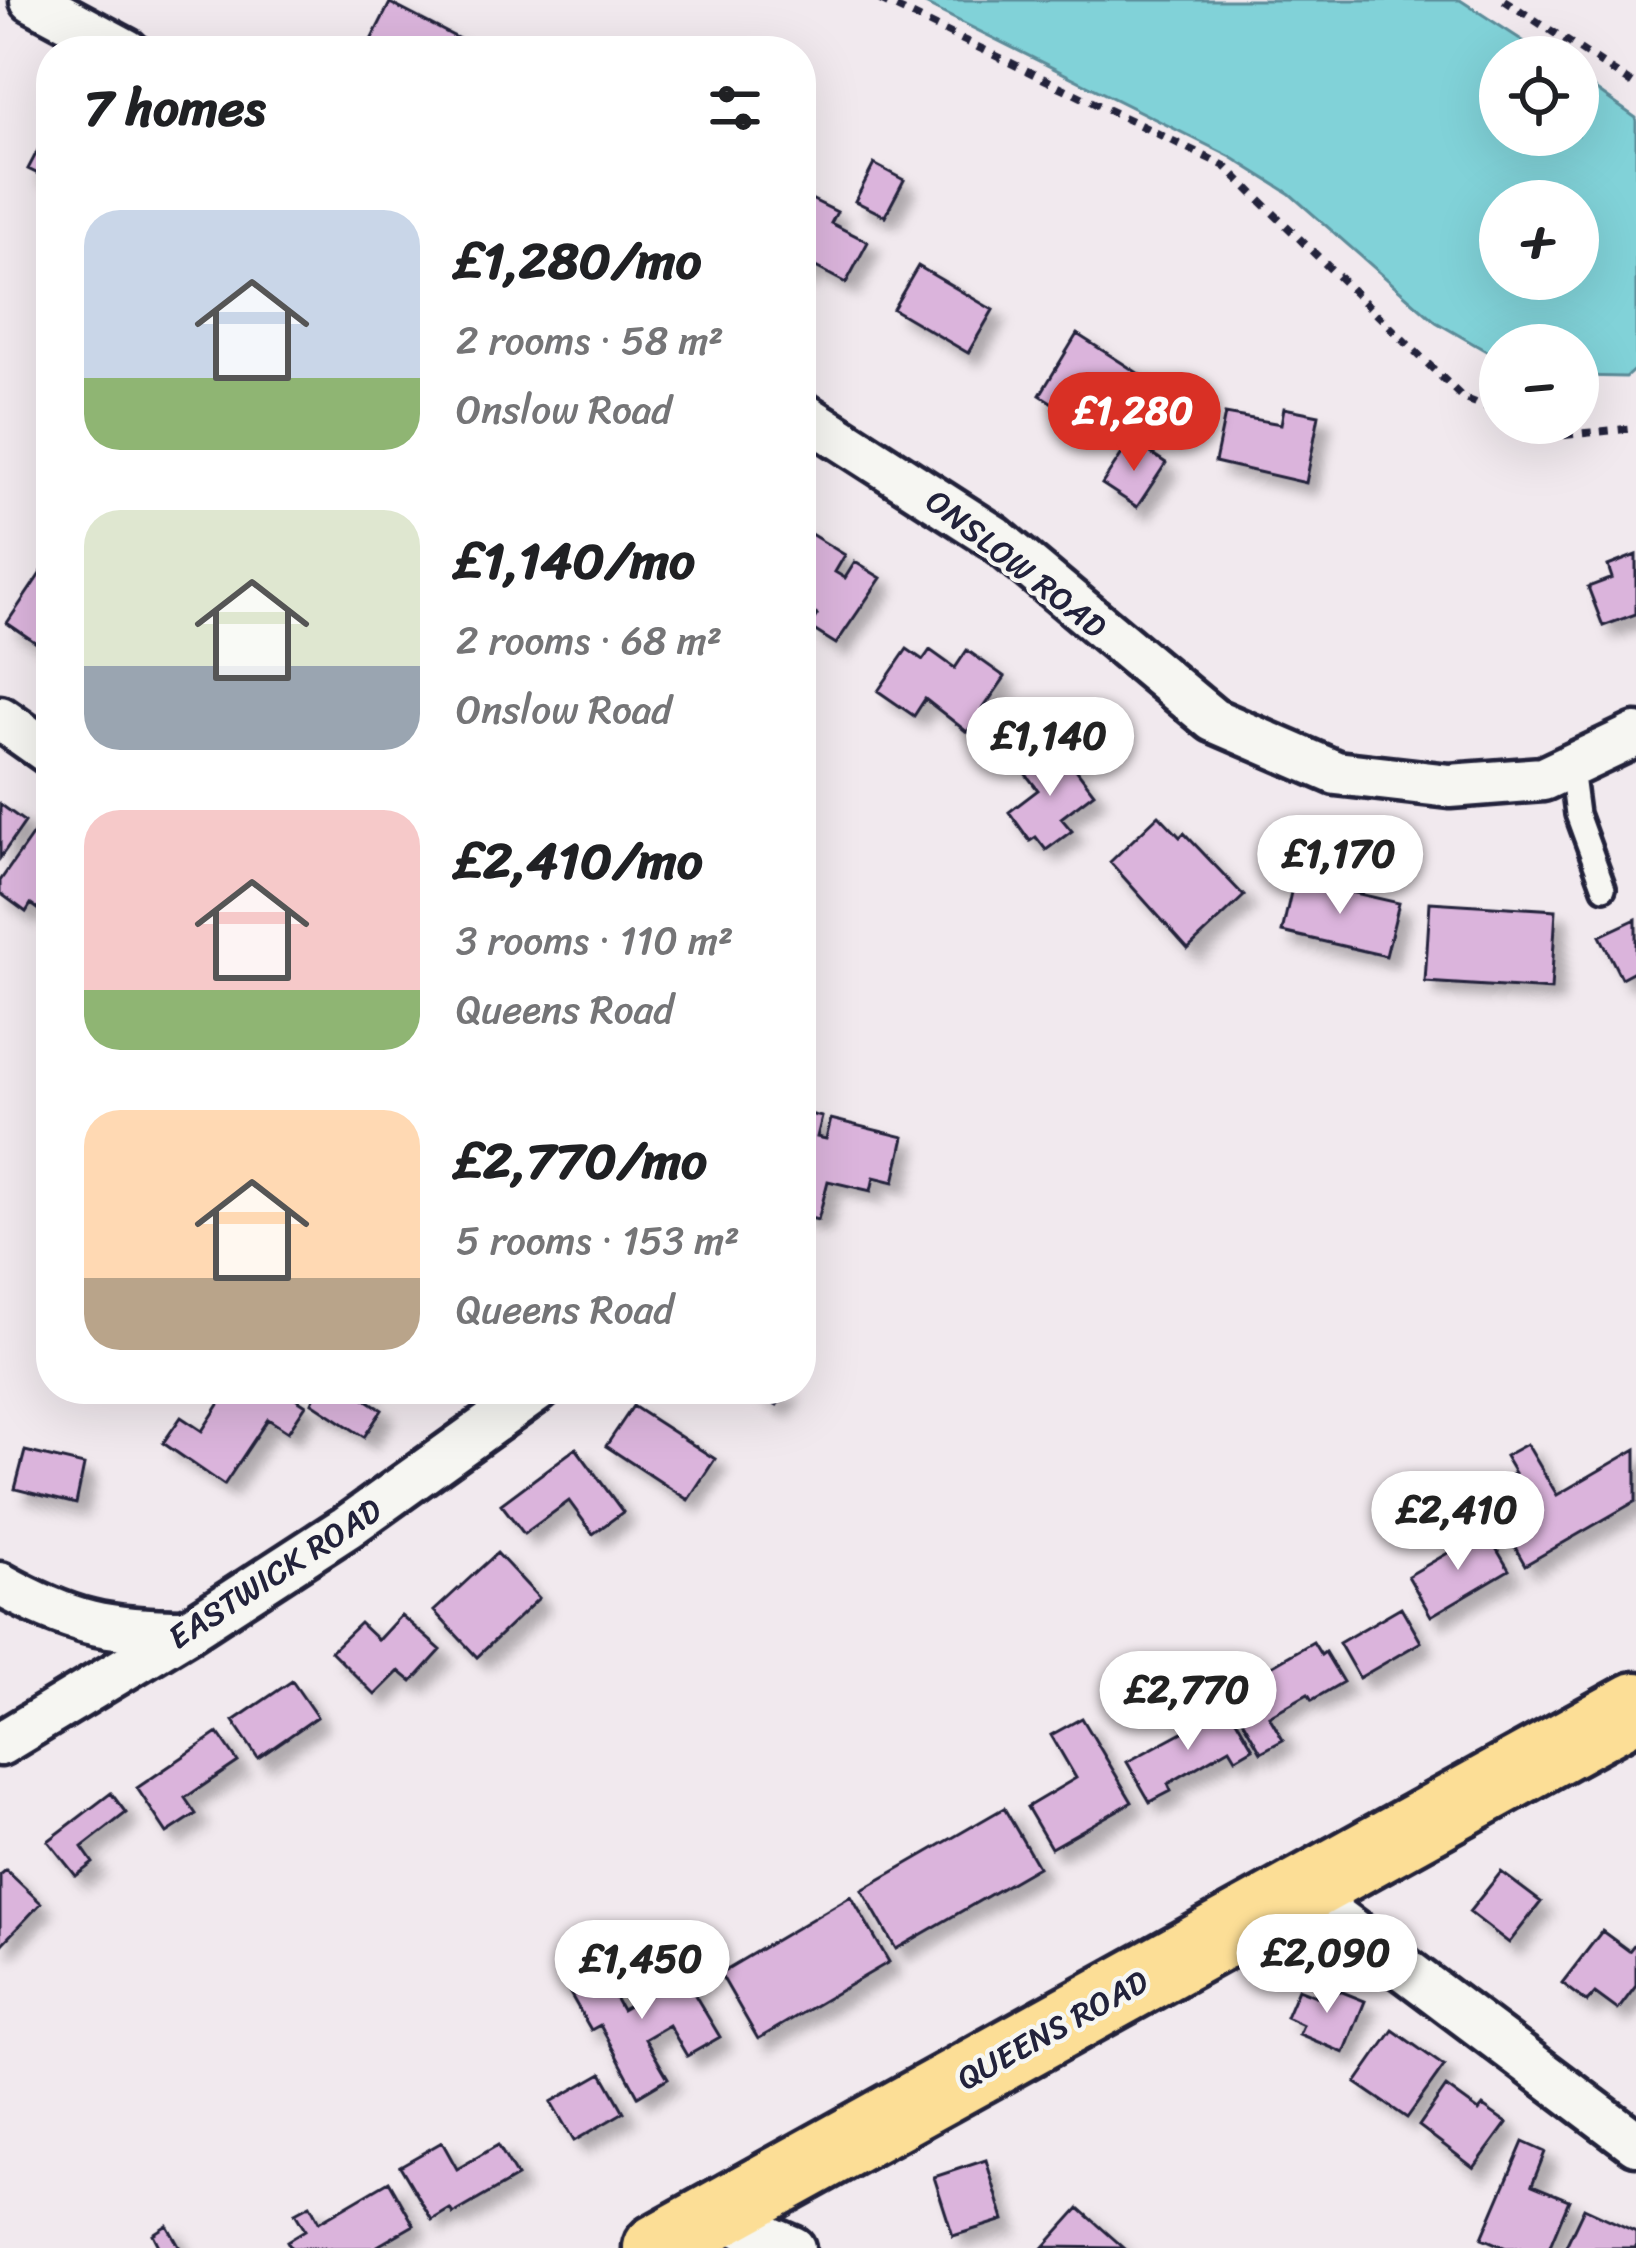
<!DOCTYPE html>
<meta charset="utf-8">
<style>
:root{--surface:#fff;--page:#f2f2f2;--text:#202124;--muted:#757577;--accent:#d93025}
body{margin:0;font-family:Sriracha,sans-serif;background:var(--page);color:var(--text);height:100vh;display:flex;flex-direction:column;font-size:45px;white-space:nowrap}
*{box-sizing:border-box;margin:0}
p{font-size:39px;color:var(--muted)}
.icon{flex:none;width:66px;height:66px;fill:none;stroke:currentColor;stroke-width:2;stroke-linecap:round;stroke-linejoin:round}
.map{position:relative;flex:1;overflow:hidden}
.side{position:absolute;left:36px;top:36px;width:780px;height:1368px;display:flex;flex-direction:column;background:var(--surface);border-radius:48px;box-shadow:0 12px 48px #0002}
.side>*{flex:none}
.controls{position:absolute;left:1479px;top:36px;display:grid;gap:24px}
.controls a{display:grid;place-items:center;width:120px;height:120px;border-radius:50%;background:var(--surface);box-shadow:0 12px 48px #0002;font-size:60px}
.price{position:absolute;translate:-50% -102px;padding:0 27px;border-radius:42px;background:#fff;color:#222;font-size:39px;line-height:78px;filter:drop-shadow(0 3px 6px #0008)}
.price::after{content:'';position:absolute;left:50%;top:72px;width:36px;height:27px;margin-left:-18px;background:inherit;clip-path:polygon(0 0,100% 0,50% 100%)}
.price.selected{background:var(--accent);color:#fff}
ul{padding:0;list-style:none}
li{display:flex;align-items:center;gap:36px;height:300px;padding:0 48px}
li span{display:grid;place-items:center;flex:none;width:336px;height:240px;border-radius:36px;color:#555}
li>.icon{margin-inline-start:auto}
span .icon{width:144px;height:144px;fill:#fffc;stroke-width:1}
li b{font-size:51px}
h2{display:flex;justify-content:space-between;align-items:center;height:144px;padding:0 48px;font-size:51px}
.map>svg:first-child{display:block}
</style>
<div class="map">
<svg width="1636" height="2248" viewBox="0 0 1636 2248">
<defs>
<filter id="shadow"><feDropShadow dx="11" dy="11" stdDeviation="6" flood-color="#0004"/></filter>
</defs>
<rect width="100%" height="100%" fill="#f1e9ee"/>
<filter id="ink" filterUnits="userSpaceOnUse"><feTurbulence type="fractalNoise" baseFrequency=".00833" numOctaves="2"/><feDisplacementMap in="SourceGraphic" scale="24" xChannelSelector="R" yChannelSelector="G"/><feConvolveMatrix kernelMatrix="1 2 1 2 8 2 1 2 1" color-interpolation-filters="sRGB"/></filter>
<g filter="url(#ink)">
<path fill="#81d2d8" stroke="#5b8c99" stroke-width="3" fill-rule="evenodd" d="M917,0H1460L1548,57H1500V135H1578V77L1636,118V368L1626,377L1578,376V345H1500V359L1436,322L1290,194L1231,157ZM1500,201H1578V279H1500Z"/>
<path fill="#dbb4dc" stroke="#22223b" stroke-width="3" filter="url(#shadow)" d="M390,3L459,39L453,51H383L369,44Z
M50,127L51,128V180L28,169Z
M874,164L904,180L885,216L855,201Z
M801,194L837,212L831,223L868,242L846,283L810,264L805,275L801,273Z
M918,266L993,310L968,353L893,309Z
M1077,334L1158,386L1121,446L1097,430L1102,424L1070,404L1065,411L1040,395Z
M1284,408L1319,415L1306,483L1215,462L1225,414L1281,424Z
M1131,440L1166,463L1137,507L1102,484Z
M801,528L845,555L835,572L845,578L855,562L881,578L836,644L809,627L817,615L803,606L811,593L801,587Z
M1636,555V614L1603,626L1588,587L1612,578L1608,566Z
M44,568L51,572V653L7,623Z
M907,649L923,660L930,650L955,668L967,650L1005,677L967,732L925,699L914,716L878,691Z
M1046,748L1063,770L1072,764L1094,793L1061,818L1072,831L1046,850L1036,837L1030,841L1009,812L1038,790L1021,768Z
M0,804L25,822L0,858Z
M1159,815L1180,837L1184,833L1244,896L1188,949L1110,862Z
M38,827L51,836V918L31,904L26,912L0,893V881Z
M1294,879L1399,903L1386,956L1282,932Z
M1430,902L1556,910L1551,990L1425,982Z
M1636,919V970L1621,978L1600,936Z
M801,1112L822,1117L817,1137L826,1139L831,1119L904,1137L894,1182L874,1177L871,1191L828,1181L818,1220L801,1216Z
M223,1389H282L306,1405L288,1432L268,1419L224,1485L163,1443L181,1417L202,1431L227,1392Z
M318,1389H364L360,1395L382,1410L364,1437L312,1403Z
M752,1389H787L777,1405Z
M633,1406L715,1459L688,1500L606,1446Z
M1527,1444L1557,1495L1636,1449V1501L1525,1565L1503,1526L1513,1521L1492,1486L1515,1473L1505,1456Z
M576,1448L623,1512L593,1534L569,1501L524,1534L501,1504Z
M25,1451L84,1465L76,1504L15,1489Z
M1486,1531L1509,1570L1431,1616L1408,1576Z
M497,1553L539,1598L477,1657L434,1611Z
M1401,1607L1421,1642L1359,1678L1339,1643Z
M401,1615L441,1650L412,1682L399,1671L375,1695L331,1651L360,1623L378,1640Z
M1313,1642L1321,1655L1325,1652L1343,1682L1312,1700L1308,1694L1269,1716L1283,1740L1261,1752L1226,1692Z
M292,1681L317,1717L258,1758L233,1721Z
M1229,1707L1253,1748L1236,1758L1230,1748L1168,1784L1171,1791L1150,1802L1127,1762Z
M1082,1718L1132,1802L1051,1848L1027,1807L1076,1778L1051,1735Z
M218,1733L238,1762L185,1798L196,1814L167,1833L137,1788Z
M111,1793L126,1813L82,1847L93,1863L76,1876L48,1841Z
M1004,1808L1038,1867L896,1949L862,1890Z
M6,1870L41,1903L0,1946V1875Z
M1501,1872L1541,1902L1509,1943L1469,1912Z
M851,1896L889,1962L758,2039L720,1973Z
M1602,1931L1629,1951L1636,1942V1986L1618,2010L1595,1993L1587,2002L1562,1983Z
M595,1962L622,2010L683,1975L720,2037L687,2056L669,2025L645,2039L668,2078L638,2096L600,2025L591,2030L563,1981Z
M1320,1983L1365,2001L1344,2053L1299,2034L1303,2025L1286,2017L1298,1989L1316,1996Z
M1393,2030L1444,2066L1407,2118L1356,2083Z
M602,2073L624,2112L574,2141L551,2102Z
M1446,2087L1479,2111L1483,2106L1507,2123L1474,2168L1419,2126Z
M442,2142L457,2169L498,2145L517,2177L453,2214L450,2209L432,2220L400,2166Z
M1523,2142L1545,2152L1532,2185L1569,2200L1549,2248H1506L1482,2238Z
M986,2160L1004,2220L953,2236L934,2177Z
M389,2181L414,2225L374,2248H291L287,2241L305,2230L295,2213L310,2205L319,2222Z
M1079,2208L1124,2248L1044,2247Z
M1584,2208L1636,2232V2248H1565Z
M167,2225L180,2248H160L153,2234Z"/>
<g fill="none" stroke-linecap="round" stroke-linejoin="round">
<g stroke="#22223b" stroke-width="30">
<path id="lane" d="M1571,768L1577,814L1604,888"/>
</g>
<g stroke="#22223b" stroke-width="51">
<path id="street" d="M32,0L127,51
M801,413L994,537L1213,720L1336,773L1450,786L1543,779L1636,735
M0,718L51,754
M0,1584C70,1623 107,1631 186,1631
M0,1744L187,1631L347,1527L539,1389
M1302,1892L1636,2143
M715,2215L793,2248"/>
</g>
<g stroke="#22223b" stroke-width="75">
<path id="primary" d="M657,2248L1636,1706"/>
</g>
<path stroke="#22223b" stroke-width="8" stroke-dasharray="9 9" stroke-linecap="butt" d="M880,0L1225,166L1463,398L1500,412
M1504,0L1636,86
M1531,423L1565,435L1636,428"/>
<use href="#lane" stroke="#f6f6f2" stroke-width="21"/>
<use href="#street" stroke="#f6f6f2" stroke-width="42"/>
<use href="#primary" stroke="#fcde96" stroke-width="66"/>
</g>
</g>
<g text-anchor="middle" stroke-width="9" stroke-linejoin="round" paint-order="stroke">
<g font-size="33" fill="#22223b" stroke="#f6f6f2">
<text transform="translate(1017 563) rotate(38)" y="12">ONSLOW ROAD</text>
<text transform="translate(274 1573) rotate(-33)" y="12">EASTWICK ROAD</text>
<text transform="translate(1052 2029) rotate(-29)" y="12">QUEENS ROAD</text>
</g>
</g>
</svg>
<div class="controls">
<a><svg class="icon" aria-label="locate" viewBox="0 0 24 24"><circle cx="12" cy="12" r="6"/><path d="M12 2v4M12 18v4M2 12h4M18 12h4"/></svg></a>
<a>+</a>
<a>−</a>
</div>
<b class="price selected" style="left:1134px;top:474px">£1,280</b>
<b class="price" style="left:1050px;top:799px">£1,140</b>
<b class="price" style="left:1340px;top:917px">£1,170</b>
<b class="price" style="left:1458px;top:1573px">£2,410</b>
<b class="price" style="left:1188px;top:1753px">£2,770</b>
<b class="price" style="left:1327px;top:2016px">£2,090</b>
<b class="price" style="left:642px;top:2022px">£1,450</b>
<section class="side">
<h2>7 homes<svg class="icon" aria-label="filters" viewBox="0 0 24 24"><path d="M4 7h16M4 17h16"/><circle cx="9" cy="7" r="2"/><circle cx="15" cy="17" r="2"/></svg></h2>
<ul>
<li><span style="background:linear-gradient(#c9d6e8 70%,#8fb573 0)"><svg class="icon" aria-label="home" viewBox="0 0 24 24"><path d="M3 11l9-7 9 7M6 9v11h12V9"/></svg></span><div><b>£1,280/mo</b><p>2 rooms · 58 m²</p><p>Onslow Road</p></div></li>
<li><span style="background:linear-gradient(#dfe7d0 65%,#9aa5b1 0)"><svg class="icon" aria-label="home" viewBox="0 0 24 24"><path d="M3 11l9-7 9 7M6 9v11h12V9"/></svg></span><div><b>£1,140/mo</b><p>2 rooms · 68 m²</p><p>Onslow Road</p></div></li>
<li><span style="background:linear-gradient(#f6c9c9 75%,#8fb573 0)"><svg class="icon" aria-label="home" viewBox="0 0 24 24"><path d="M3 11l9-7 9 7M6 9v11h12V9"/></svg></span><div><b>£2,410/mo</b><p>3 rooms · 110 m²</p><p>Queens Road</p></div></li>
<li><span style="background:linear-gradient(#ffd9b3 70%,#b9a48a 0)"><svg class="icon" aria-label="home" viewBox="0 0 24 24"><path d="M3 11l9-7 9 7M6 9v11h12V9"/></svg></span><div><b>£2,770/mo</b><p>5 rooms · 153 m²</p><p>Queens Road</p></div></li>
</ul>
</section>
</div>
